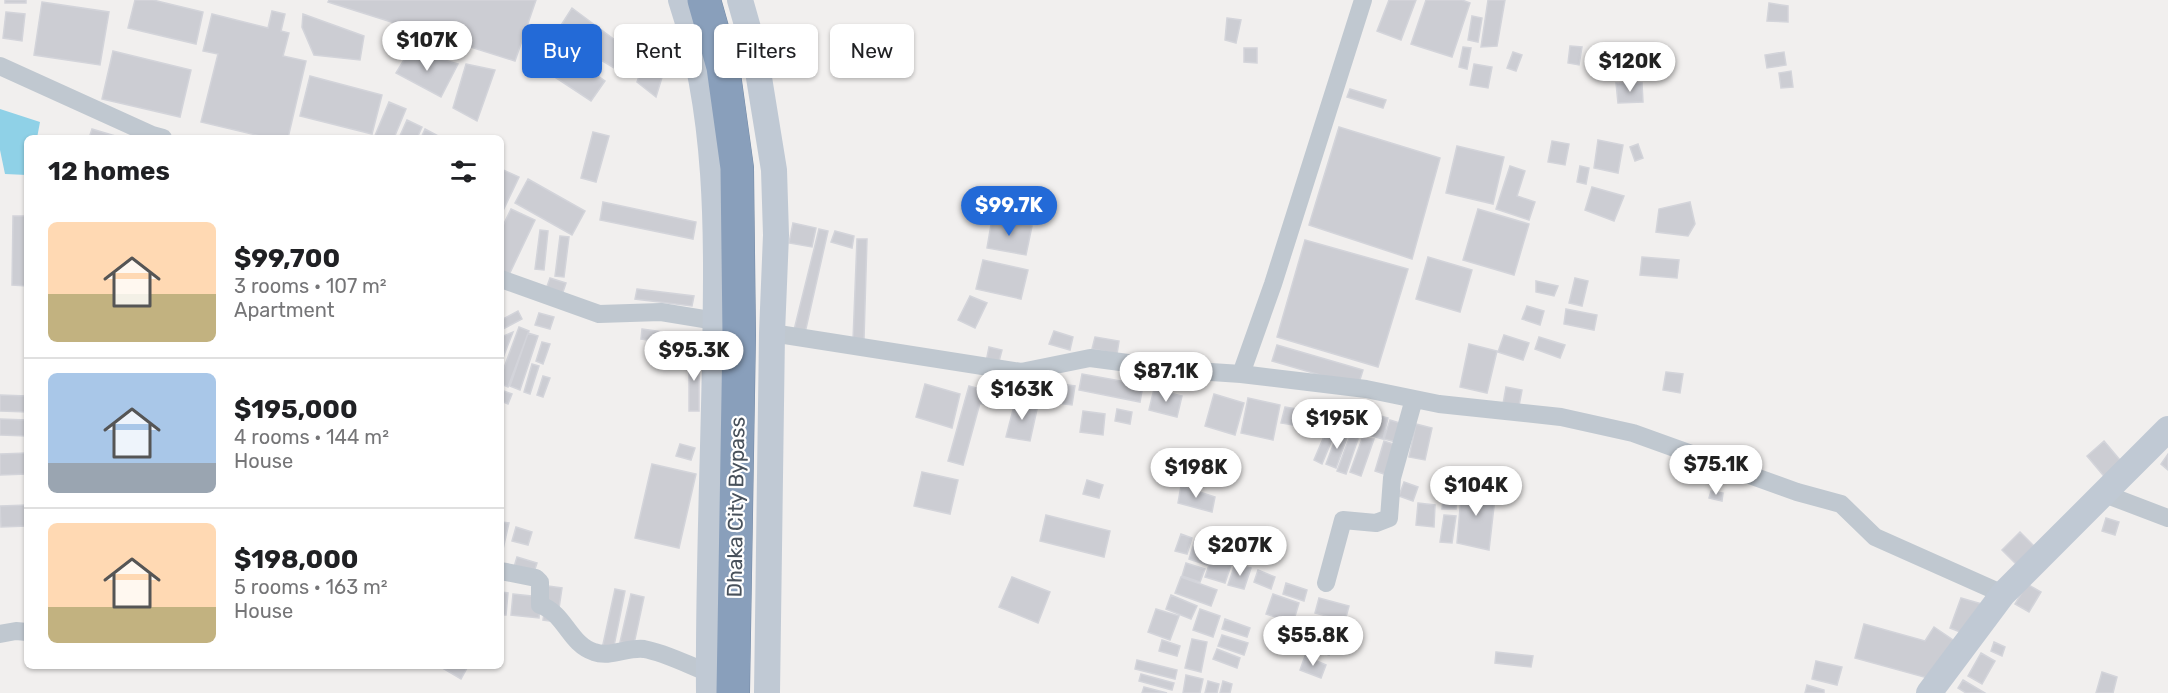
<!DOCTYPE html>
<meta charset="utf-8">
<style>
:root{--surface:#fff;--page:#f2f2f2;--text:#202124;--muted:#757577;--line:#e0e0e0;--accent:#236ad7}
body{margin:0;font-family:Rubik,sans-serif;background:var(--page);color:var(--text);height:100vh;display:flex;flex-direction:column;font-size:22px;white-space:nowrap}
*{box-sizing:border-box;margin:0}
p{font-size:20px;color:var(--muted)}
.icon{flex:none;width:33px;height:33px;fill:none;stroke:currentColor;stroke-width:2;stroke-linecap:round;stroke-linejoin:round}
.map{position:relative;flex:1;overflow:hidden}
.panel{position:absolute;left:24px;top:135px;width:480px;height:534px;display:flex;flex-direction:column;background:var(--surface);border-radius:9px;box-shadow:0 2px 4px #0004}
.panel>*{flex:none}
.hud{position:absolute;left:522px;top:24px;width:570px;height:54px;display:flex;gap:12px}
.price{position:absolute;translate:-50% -51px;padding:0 14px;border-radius:21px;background:#fff;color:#222;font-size:20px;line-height:39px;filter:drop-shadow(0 2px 3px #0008)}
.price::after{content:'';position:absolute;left:50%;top:36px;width:18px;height:14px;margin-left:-9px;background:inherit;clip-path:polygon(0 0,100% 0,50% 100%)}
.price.selected{background:var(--accent);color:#fff}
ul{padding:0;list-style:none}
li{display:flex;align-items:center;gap:18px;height:150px;padding:0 24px}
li+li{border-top:2px solid var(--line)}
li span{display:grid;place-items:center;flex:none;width:168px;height:120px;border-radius:9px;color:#555}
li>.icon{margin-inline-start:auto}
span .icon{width:72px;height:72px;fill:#fffc;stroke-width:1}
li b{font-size:26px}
h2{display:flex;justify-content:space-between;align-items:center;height:72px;padding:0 24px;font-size:26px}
.tag{padding:0 21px;border-radius:9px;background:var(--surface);box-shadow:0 2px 4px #0004;font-size:21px;line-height:54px}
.tag.selected{background:var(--accent);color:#fff}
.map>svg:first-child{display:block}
</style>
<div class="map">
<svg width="2168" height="693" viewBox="0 0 2168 693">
<rect width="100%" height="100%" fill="#f1efee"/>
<path fill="#8fd1e7" d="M0,109L40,122L37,138H27V175L5,174L0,150Z"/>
<path fill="#cccdd3" stroke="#d3d4da" stroke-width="1.5" d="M5,0H26V3H5Z
M135,0H153L203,12L196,44L128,28Z
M329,0H536L515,61L328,2Z
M1389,0H1416L1401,40L1377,31Z
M1426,0H1462L1470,3L1452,57L1411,44Z
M1488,0H1505L1497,46L1481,47Z
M42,2L109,12L100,65L34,55Z
M1769,3L1788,6V22L1767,21Z
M572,8L639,58L629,77L556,33Z
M272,11L285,14L281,31L289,33L283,56L306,61L288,138H269L201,122L218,54L203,51L212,14L268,28Z
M6,12L25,14L22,41L3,38Z
M303,14L364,36L360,60L314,55L302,27Z
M1472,16L1482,18L1478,42L1468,40Z
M1227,18L1241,20L1236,43L1225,40Z
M545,39L605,81L591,101L529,60Z
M1570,46L1582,47L1579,65L1568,63Z
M1463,47L1471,48L1467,69L1459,67Z
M1244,48H1257V63L1244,62Z
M410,50L458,64L441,97L396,73Z
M113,51L191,70L180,117L102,99Z
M1513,52L1522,55L1516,71L1507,68Z
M1784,52L1786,65L1767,68L1765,55Z
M644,62L663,74L656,97L637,82Z
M466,64L495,70L477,121L453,108Z
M1474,64L1492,67L1488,88L1470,85Z
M1791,71L1793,87L1781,88L1779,73Z
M310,76L382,95L372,134L300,116Z
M1616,83H1642L1643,102L1618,103Z
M1350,89L1386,100L1383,108L1347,97Z
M389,102L406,109L394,138H374Z
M407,120L422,127L417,138H399Z
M1339,127L1440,158L1412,259L1309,225Z
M92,129L122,138H89Z
M425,129L440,137L439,138H421Z
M593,132L609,136L596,182L581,178Z
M1598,140L1623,145L1618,173L1594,168Z
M1552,141L1569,144L1565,165L1548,162Z
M1638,144L1643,158L1635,161L1630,147Z
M1457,146L1504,157L1493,204L1446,193Z
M1510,166L1525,171L1517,196L1535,202L1529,220L1496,209Z
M1580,166L1589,168L1586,184L1577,182Z
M501,169L519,177L501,215Z
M528,179L585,211L572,235L515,203Z
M1592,187L1624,196L1614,221L1585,210Z
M603,202L696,222L693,239L600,220Z
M1690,202L1695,224L1688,236L1656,232L1659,209Z
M511,209L535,220L507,279L501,276V230Z
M1478,209L1529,224L1514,275L1463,260Z
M13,216H27V286L12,285Z
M992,219L1032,226L1026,255L987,248Z
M793,223L816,228L812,247L789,243Z
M819,229L828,231L805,333L794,330Z
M540,230L548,231L544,270L535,269Z
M835,231L854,236L852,248L831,242Z
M560,236L569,237L564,277L555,276Z
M857,239H867L864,339L853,340Z
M1305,240L1408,269L1378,367L1277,337Z
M1428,257L1472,270L1460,312L1416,299Z
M1642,257L1679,260L1677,278L1640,275Z
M983,260L1028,270L1021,299L976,289Z
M550,278L566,283L561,298L545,292Z
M1575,278L1588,281L1582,306L1569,303Z
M1536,281L1558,286L1554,296L1536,292Z
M637,289L694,296L692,306L635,299Z
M970,296L987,303L975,328L958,320Z
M1527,306L1544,311L1540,325L1522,319Z
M1566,309L1597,315L1594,330L1564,324Z
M518,311L522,319L501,330V320Z
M539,313L554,317L550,329L535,325Z
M519,327L529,331L508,387L501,384V376Z
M642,329L699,337L697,346L641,339Z
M1054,331L1073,337L1070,350L1049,344Z
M513,332L501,363V337Z
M528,333L538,336L520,390L510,386Z
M1504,335L1529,343L1523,360L1498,352Z
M1095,337L1119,341L1117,354L1092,349Z
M1539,337L1565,345L1560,358L1535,349Z
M542,342L550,344L543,364L536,361Z
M1469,344L1497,351L1487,393L1460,387Z
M1277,345L1363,370L1358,386L1272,361Z
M989,347L1002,350L998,365L986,362Z
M689,354H699V411H689Z
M532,364L539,366L530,394L524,392Z
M1666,372L1683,374L1680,393L1663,390Z
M1082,374L1143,385L1140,402L1079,390Z
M543,376L550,378L543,397L537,395Z
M1053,383L1075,386L1072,405L1050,402Z
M925,384L960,394L952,428L916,417Z
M969,386L995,393L992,407L980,403L963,465L948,461Z
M1506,387L1522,390L1519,406L1503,404Z
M1154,389L1182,396L1177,417L1149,410Z
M501,390L512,394L508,404L501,401Z
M1214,394L1244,403L1235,435L1205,426Z
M0,395L27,396V412L0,411Z
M1248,398L1280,405L1273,440L1241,433Z
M1015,402L1038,405L1030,441L1006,437Z
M1285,407L1327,414L1322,430L1281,423Z
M1336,408L1355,414L1350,431L1330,425Z
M1117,409L1132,412L1130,424L1115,421Z
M1359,410L1388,418L1383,439L1354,431Z
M1083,411L1105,414L1103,435L1080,432Z
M0,419L27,420V436L0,435Z
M1390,420L1406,425L1400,443L1384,439Z
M1416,424L1432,428L1425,460L1409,457Z
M1328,427L1336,430L1322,464L1314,460Z
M1338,432L1348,435L1336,468L1326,464Z
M1350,436L1358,439L1346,474L1337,471Z
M1362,439H1374L1361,476L1350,472Z
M1384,441L1399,446L1390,476L1375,471Z
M2104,441L2125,466L2108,481L2087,456Z
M680,444L695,448L691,460L676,456Z
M27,453V474L0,475V454Z
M2168,454V470L2161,464Z
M652,464L696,474L679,548L635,538Z
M922,472L958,480L950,514L914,506Z
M1087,480L1103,485L1099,498L1083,494Z
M1404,482L1418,487L1413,501L1399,496Z
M1462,485L1496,489L1489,550L1457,543Z
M1181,486L1215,497L1212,512L1178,503Z
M1444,488L1457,489L1456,509H1442Z
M1711,491L1723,493L1722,501L1709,498Z
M1418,503L1435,505L1434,527L1416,525Z
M27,505V526L1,527L0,506Z
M1046,515L1110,531L1104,557L1040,541Z
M1444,515L1456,516L1452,543L1440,542Z
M2106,518L2119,522L2115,535L2102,531Z
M501,522L509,523L501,558Z
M516,527L532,532L528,545L512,541Z
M2020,532L2035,547L2017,565L2002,550Z
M1181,534L1192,538L1187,554L1175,551Z
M1195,540L1213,546L1207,565L1189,559Z
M1213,553L1233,559L1225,583L1205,577Z
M517,557L537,563L534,572L514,567Z
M1186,563L1205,569L1200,582L1182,576Z
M1235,564L1251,568L1244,589L1228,585Z
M1258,570L1275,577L1271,589L1254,582Z
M1012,577L1050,592L1038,623L999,607Z
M1181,577L1217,590L1211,606L1175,593Z
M1286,583L1307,590L1304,601L1283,594Z
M2027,584L2041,592L2029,612L2015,604Z
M548,586L562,588L557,622L543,620Z
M615,589L625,591L613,651L602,649Z
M501,592L508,593L506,615H501Z
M513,594L541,597L539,618L511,615Z
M631,594L644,597L634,644L620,642Z
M1273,594L1299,603L1293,623L1266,614Z
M1171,595L1197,606L1191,619L1166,609Z
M1319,598L1349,606L1345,621L1315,613Z
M1961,598L1982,604L1968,635L1950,628Z
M1156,609L1179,616L1170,640L1148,632Z
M1200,609L1220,616L1213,637L1193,630Z
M1225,619L1250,628L1247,637L1222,629Z
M1315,620L1338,626L1334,639L1308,632Z
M1864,624L1925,641L1934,627L1956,642L1931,679L1855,658Z
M1222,635L1248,643L1244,655L1218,646Z
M1309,637L1332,645L1329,655L1306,647Z
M1192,639L1207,642L1201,672L1185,668Z
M1162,640L1180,646L1177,656L1159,651Z
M1994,642L2005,647L2002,656L1991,651Z
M1217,649L1240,658L1237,668L1213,659Z
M1496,652L1533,656L1531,667L1495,663Z
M1981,653L1995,661L1982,684L1968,676Z
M1305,656L1326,665L1321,678L1300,670Z
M1137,660L1177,670L1175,679L1135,669Z
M1816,661L1842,667L1837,685L1812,679Z
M439,666H464L467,668L461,679Z
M2102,672L2117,677L2113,693H2096Z
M1141,674L1174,683L1172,690L1139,681Z
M1186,675L1203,679L1200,693H1183Z
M1963,680L1985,693H1966L1958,688Z
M1208,681L1219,684L1217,693H1205Z
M1223,681L1232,684L1230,693H1220Z
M1807,685L1824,690V693H1805Z
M1144,687L1167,693H1142Z"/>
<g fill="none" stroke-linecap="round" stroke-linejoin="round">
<g stroke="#748aa6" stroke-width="34">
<path id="highway" d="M704,0L723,67L737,168L739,335L733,693"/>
</g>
<path stroke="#c0c8d0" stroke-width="18" d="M0,66L152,135L163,138
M501,279L599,314L661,312L716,321
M772,333L1021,372L1090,358L1181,370L1241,374L1366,389L1439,404L1561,417L1633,433L1797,492L1841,504L1875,537L2003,594
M1241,374L1273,284L1363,0
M2102,493L2168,518
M501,571L536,578L540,582V605C565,613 569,644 594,652C610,658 627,647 644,649C666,653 688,665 709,673
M1326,583L1343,520L1376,523L1389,518L1392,478L1414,399
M0,634L16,631L27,632"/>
<path stroke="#c0c9d4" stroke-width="26" d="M681,0C720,118 717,238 715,361C713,471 708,582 709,693
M740,0L755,53L774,170L776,235L772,333L767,693
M1929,693L2003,594L2168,429"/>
<use href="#highway" stroke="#899fbb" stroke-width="33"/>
</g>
<g text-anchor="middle" stroke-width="4.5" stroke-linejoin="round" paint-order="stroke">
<g font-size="21" fill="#48515b" stroke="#fff">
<text transform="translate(736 507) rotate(-89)" y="7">Dhaka City Bypass</text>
</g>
</g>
</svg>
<b class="price" style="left:427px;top:72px">$107K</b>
<b class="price" style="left:1630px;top:93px">$120K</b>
<b class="price selected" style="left:1009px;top:237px">$99.7K</b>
<b class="price" style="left:694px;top:382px">$95.3K</b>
<b class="price" style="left:1166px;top:403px">$87.1K</b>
<b class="price" style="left:1022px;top:421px">$163K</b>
<b class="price" style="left:1337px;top:450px">$195K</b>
<b class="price" style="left:1716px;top:496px">$75.1K</b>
<b class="price" style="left:1196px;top:499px">$198K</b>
<b class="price" style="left:1476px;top:517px">$104K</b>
<b class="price" style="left:1240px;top:577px">$207K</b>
<b class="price" style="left:1313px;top:667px">$55.8K</b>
<div class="hud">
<a class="tag selected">Buy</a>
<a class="tag">Rent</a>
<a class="tag">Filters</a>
<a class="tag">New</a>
</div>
<section class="panel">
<h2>12 homes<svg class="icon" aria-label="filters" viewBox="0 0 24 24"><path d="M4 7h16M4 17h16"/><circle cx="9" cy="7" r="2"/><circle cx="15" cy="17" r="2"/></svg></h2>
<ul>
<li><span style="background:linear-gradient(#ffd9b3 60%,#c2b280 0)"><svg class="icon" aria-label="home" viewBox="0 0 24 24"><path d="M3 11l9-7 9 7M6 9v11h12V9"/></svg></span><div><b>$99,700</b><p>3 rooms · 107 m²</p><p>Apartment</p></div></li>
<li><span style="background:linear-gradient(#a9c7e8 75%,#9aa5b1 0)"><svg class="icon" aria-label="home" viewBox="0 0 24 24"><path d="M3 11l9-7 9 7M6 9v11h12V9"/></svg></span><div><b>$195,000</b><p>4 rooms · 144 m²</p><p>House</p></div></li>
<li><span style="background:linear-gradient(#ffd9b3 70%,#c2b280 0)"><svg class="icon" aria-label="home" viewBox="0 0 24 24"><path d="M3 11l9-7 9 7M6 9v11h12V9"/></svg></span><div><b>$198,000</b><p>5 rooms · 163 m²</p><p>House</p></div></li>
</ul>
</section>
</div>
